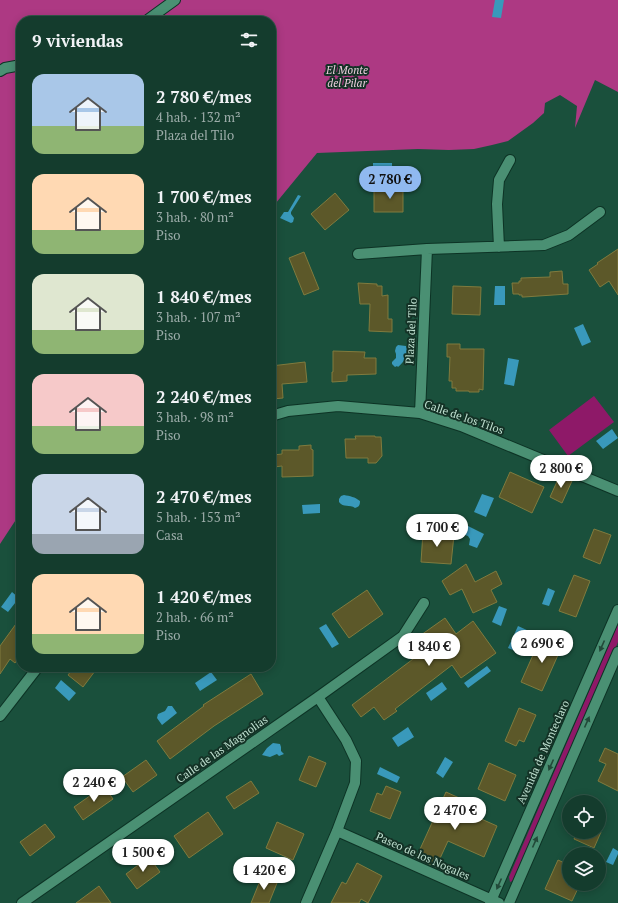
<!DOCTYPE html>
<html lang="es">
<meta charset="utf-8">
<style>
:root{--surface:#143c2d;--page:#1d4335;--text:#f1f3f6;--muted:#9dadaa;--line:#335649;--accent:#90b9f0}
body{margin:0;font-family:"PT Serif",serif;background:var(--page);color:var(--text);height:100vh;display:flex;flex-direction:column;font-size:15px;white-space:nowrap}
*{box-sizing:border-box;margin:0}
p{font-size:13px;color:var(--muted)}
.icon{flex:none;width:22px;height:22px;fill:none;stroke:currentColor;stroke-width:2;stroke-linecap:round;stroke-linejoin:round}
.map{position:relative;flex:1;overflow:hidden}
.drawer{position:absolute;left:16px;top:16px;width:260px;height:656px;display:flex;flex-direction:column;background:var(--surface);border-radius:16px;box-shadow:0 2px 10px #0003,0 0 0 1px var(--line)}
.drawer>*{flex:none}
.controls{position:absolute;left:562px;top:795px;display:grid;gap:8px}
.controls a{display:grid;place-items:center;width:44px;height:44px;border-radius:50%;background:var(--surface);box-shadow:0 2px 10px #0003,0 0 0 1px var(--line);font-size:20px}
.price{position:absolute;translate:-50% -34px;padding:0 9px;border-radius:14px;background:#fff;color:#222;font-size:13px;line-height:26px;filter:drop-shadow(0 1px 2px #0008)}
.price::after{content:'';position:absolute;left:50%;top:24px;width:12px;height:9px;margin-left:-6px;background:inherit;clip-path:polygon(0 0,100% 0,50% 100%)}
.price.current{background:var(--accent);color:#111}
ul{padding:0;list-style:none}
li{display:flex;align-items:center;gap:12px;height:100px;padding:0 16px}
li span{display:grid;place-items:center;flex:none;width:112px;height:80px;border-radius:12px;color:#555}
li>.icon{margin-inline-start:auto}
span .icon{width:48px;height:48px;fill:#fffc;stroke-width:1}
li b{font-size:17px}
h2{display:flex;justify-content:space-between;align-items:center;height:48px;padding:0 16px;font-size:17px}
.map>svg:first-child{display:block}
</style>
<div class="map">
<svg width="618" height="903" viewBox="0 0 618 903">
<rect width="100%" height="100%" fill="#1a503c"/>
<path fill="#8e1968" d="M594,396L614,422L568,456L549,430Z
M618,624V642L515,880L510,882L509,877Z"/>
<path fill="#ad3983" d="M0,0H618V92L595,80L575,128L577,106L560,95L545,103L544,113L533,123L508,141L492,145L474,149L449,150L418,149L317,153L271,209V21H21V512L0,544Z"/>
<path fill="#3999bb" d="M495,0H504L501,18L492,17Z
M373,163H392V173H373Z
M298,195L301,196L291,212V214L294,218L293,222L291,223L280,218L284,212H288Z
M495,286H505V305H494Z
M583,324L591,342L582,346L574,328Z
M398,345L406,346C409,355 404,362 398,367L397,366L395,367L392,364V362L396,358V354L395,351L396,347Z
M508,358L519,360L514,386L504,384Z
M612,429L618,438L603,449L596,441Z
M482,494L494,498L486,517L474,512Z
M344,495C350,496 355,497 360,501C360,505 359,507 355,508C350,504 343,508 339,502V499L341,496Z
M320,504V513L303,514L302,505Z
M468,526L484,534L477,548L469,545L470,539L468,536L465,535Z
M548,588L555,591L549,606L542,604Z
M12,592L19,598L8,612L1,607Z
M499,606L507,609L501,626L492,622Z
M326,624L339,644L332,648L319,628Z
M518,626L529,631L518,652L508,648Z
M487,666L491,671L468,688L464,683Z
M211,672L217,680L200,691L195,683Z
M61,680L76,693L69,701L55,688Z
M442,682L447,689L431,701L426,693Z
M168,706H172L177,713L162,725L157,718L158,714L165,711Z
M408,727L414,737L398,747L392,738Z
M273,743L280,744L281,747V751L284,754L279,756L277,754L270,757L262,755L267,748Z
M445,757L453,762L443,778L436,773Z
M380,767L400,777L397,783L377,774Z
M613,848L618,851V854L613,865L606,862Z"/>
<path fill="#5c5829" stroke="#807b3e" d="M390,184H403V212H374V191H390Z
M335,193L349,210L325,230L311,214Z
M618,249V295L609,281L600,287L589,270L598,264L597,263Z
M304,252L319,289L304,295L289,258Z
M562,271L563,284H568V294L524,297H522V295H519V294H513L512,283H519V281H521V278L550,277V272Z
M358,283L377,284V286H382V296L388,295V319H392V332L369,331L370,304H360Z
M453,286L481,287L480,315L452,314Z
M447,344H460V349H484L483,390L479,389V392H469V391H456V388H452V381H449L450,357H447Z
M333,351L365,352L364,358H376V374L347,375V381L332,382V372H333Z
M305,362L307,382L282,384L283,398L273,399L271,366Z
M355,436H375V437H381L382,456L376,463H368V458H346L345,439H356Z
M311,445V449L313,450V476L282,477V466L274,467L273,455L282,454V450H299V446Z
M510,472L544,487L532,513L499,497Z
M560,475L572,481L562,503L550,497Z
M594,529L611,535L600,564L583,557Z
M423,532L454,535L451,564L421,562Z
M466,564L475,582L496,571L502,584L491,590L497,602L473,613L462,589L450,595L442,581Z
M574,575L590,581L576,617L559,611Z
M367,590L383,614L349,638L332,614Z
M21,617V655L15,663L10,659L0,674V646Z
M445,618L456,634L473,621L496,653L461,678L452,665L395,709L397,711L384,720L374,707L361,717L352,705L429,647L421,635Z
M541,637L562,646L542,691L521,682Z
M74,667H98L83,687L68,675Z
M251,674L263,694L214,726L170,759L157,741L204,706L203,705Z
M519,708L536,715L524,742L519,740L516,746L505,741Z
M605,748L618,754V791L598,781L606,764L599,761Z
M309,756L326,763L316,787L299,780Z
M146,760L157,775L133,792L122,777Z
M489,763L516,775L505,801L478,789Z
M251,781L259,793L234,809L226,797Z
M104,786L113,799L83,820L74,807Z
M386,786L401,792L390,819L370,811L377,793L382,795Z
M446,792L466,801L461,810L497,826L484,857L448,841L436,867L416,858Z
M208,812L223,834L189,858L174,836Z
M277,822L304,834L293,860L266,848Z
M45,824L55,837L30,856L20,842Z
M577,832H601L594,848L574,839Z
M149,857L160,872L137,889L126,874Z
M558,860L569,865V884H580L572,901L545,889Z
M357,863L382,876L368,903L361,899L359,903H331L342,882L346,884Z
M262,876L277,883L269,903H251Z
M99,886L111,903H76Z"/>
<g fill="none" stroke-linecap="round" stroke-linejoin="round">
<g stroke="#0d3325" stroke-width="12">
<path id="minor" d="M146,21L175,0
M0,71L5,68L21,65
M499,247L497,204L499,180L510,160
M358,254L427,249L544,245L569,235L600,212
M420,413L427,249
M271,416L288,411L338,406L420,413L461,426L618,491
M0,716L38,667
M337,831L499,903
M22,903L318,697L403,636L424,603
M306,903L337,831L355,783L356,761L346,740L318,697
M490,903L618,610
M509,903L618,652"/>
</g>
<use href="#minor" stroke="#4a9073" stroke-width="10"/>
</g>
<defs><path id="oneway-solid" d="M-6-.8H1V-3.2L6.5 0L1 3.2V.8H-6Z"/></defs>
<g fill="#224a39">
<use href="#oneway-solid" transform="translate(602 646) rotate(114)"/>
<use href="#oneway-solid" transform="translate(587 722) rotate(-66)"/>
<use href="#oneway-solid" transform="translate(551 765) rotate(114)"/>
<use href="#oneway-solid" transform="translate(535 842) rotate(-66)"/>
<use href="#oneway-solid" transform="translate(499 884) rotate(114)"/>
</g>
<g text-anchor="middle" stroke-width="4" stroke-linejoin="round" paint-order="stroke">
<g font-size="11" font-style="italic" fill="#edcede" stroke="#143226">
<text x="347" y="74">El Monte<tspan x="347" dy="13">del Pilar</tspan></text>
</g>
<g font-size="11" fill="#bfe0d0" stroke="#143226">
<text transform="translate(411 331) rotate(-87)" y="4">Plaza del Tilo</text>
<text transform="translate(464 417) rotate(19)" y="4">Calle de los Tilos</text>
<text transform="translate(222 749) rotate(-35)" y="4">Calle de las Magnolias</text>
<text transform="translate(543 752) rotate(-66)" y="4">Avenida de Monteclaro</text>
<text transform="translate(423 856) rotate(24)" y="4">Paseo de los Nogales</text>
</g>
</g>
</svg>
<div class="controls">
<a><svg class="icon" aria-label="locate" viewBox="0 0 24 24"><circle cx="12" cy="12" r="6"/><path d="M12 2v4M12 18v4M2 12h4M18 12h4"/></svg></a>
<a><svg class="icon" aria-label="layers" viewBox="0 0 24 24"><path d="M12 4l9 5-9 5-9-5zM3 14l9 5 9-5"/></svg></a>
</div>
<b class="price current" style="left:390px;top:200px">2 780 €</b>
<b class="price" style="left:561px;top:489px">2 800 €</b>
<b class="price" style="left:437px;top:548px">1 700 €</b>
<b class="price" style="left:542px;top:664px">2 690 €</b>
<b class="price" style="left:429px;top:667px">1 840 €</b>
<b class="price" style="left:94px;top:803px">2 240 €</b>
<b class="price" style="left:455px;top:831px">2 470 €</b>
<b class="price" style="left:143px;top:873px">1 500 €</b>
<b class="price" style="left:264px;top:891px">1 420 €</b>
<section class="drawer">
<h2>9 viviendas<svg class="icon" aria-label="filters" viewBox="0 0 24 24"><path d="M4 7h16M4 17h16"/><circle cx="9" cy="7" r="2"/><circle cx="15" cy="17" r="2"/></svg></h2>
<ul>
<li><span style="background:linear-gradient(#a9c7e8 65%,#8fb573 0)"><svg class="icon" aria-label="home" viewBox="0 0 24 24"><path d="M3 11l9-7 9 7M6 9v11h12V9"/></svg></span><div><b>2 780 €/mes</b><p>4 hab. · 132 m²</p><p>Plaza del Tilo</p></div></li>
<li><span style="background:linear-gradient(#ffd9b3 70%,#8fb573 0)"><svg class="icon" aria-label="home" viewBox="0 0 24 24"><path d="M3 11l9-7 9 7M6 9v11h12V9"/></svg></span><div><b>1 700 €/mes</b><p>3 hab. · 80 m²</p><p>Piso</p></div></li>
<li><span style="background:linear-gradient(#dfe7d0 70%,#8fb573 0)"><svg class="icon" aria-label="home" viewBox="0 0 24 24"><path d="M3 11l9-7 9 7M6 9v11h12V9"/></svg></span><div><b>1 840 €/mes</b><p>3 hab. · 107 m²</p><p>Piso</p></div></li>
<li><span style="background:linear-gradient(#f6c9c9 65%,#8fb573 0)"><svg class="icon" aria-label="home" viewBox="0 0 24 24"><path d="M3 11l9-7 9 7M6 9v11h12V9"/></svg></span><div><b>2 240 €/mes</b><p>3 hab. · 98 m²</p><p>Piso</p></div></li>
<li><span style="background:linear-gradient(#c9d6e8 75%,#9aa5b1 0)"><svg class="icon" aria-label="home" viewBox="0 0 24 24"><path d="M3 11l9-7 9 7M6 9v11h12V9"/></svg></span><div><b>2 470 €/mes</b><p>5 hab. · 153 m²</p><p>Casa</p></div></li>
<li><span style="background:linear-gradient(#ffd9b3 75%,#8fb573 0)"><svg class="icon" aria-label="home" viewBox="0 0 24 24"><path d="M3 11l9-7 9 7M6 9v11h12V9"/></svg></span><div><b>1 420 €/mes</b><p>2 hab. · 66 m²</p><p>Piso</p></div></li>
</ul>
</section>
</div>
